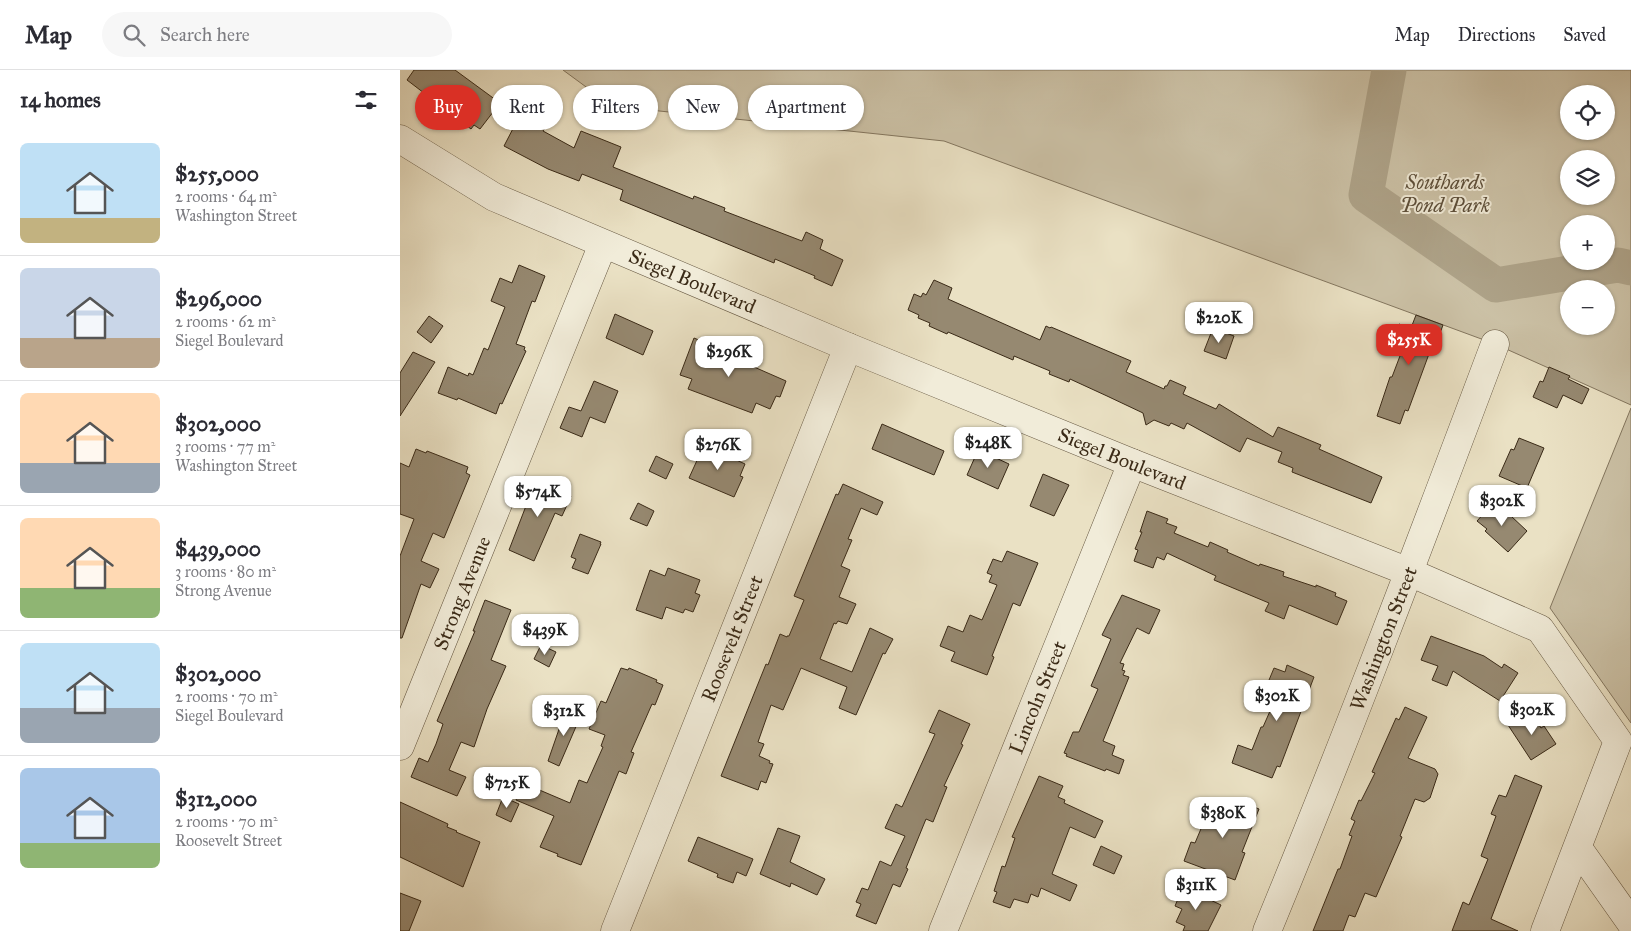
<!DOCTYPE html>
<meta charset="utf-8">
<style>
:root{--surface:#fff;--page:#f7f7f7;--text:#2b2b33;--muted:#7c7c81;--line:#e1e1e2;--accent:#d93025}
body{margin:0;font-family:"IM FELL Great Primer",serif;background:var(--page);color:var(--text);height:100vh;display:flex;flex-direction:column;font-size:19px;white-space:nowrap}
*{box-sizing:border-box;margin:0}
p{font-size:16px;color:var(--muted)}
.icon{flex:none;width:28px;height:28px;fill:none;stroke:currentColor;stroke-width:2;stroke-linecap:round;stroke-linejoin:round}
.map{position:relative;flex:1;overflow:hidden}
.drawer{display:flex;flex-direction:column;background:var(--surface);width:400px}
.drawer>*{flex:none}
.banner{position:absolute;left:15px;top:15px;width:475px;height:45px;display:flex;gap:10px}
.buttons{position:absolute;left:1160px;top:15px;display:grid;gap:10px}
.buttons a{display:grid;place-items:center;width:55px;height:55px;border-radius:50%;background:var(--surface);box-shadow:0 1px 4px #0004;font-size:25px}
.price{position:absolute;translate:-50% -42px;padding:0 11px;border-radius:10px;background:#fff;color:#222;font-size:16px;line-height:32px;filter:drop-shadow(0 1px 2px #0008)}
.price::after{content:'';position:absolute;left:50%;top:30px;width:15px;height:11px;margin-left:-8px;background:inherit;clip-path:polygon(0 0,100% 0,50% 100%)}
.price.current{background:var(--accent);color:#fff}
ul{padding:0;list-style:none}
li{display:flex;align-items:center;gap:15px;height:125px;padding:0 20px}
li+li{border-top:1px solid var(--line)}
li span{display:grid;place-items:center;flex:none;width:140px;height:100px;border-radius:8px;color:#555}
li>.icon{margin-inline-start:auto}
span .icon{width:60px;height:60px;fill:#fffc;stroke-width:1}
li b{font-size:21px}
h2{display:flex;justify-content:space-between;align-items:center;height:60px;padding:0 20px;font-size:21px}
.chip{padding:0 18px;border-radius:22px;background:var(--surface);box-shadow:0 1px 4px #0004;font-size:18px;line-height:45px}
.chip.current{background:var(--accent);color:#fff}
header{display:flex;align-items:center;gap:30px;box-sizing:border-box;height:70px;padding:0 25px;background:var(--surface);border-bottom:1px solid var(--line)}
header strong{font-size:24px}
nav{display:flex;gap:28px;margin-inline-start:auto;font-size:18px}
.search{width:350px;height:45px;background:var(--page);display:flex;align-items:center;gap:12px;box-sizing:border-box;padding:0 18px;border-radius:28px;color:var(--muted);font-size:19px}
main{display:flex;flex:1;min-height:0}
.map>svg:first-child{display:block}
</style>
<header>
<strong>Map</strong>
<div class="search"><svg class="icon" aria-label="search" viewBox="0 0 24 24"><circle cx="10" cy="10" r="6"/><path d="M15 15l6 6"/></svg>Search here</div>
<nav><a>Map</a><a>Directions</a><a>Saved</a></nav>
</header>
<main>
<section class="drawer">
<h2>14 homes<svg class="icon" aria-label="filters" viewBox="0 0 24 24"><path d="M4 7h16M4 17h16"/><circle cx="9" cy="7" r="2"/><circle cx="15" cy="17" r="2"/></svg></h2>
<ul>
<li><span style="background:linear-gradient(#bfe0f5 75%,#c2b280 0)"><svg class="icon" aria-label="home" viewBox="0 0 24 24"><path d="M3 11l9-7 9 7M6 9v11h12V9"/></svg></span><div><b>$255,000</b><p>2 rooms · 64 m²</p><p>Washington Street</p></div></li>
<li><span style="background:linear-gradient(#c9d6e8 70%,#b9a48a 0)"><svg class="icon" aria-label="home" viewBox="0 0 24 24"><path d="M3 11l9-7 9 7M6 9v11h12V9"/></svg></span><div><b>$296,000</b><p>2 rooms · 62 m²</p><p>Siegel Boulevard</p></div></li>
<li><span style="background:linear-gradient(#ffd9b3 70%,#9aa5b1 0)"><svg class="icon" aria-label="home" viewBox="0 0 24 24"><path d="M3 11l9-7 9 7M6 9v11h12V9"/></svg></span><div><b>$302,000</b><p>3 rooms · 77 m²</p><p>Washington Street</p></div></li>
<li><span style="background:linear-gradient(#ffd9b3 70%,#8fb573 0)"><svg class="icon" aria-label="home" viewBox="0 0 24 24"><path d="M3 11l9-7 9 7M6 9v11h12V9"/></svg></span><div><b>$439,000</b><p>3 rooms · 80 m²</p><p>Strong Avenue</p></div></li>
<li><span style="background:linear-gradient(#bfe0f5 65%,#9aa5b1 0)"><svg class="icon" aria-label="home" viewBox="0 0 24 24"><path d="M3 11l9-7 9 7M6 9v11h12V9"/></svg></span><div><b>$302,000</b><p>2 rooms · 70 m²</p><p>Siegel Boulevard</p></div></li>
<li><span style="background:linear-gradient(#a9c7e8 75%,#8fb573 0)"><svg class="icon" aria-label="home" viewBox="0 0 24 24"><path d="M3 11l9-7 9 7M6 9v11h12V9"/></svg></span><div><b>$312,000</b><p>2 rooms · 70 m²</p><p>Roosevelt Street</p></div></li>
</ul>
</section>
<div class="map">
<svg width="1231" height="861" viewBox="0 0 1231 861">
<rect width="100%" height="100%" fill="#eae1c4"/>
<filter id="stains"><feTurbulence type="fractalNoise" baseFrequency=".004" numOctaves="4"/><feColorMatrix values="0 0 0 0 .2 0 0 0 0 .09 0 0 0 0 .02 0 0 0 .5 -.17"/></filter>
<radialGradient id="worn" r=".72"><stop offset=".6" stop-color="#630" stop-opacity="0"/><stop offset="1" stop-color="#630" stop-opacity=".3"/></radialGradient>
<path fill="#ccc2a7" stroke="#83765f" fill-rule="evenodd" d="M163,0H1231V335L1095,274L544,71L212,36ZM1169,24H1206V61H1169ZM1169,89H1206V126H1169ZM1169,154H1206V191H1169ZM1169,219H1206V256H1169Z
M1231,338V653L1150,538Z"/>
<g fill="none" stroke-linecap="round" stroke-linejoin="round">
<path stroke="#aea389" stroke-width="35" d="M989,0L966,125L1096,215L1218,195L1231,198"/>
</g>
<path fill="#968971" stroke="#3a2a17" d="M14,0H55L100,33L80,59L74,55L71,59L7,10Z
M133,48L147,55L143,61L174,78L181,61L221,77L213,97L293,129L294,126L325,138L324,141L402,171L406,162L423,170L420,179L443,190L432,216L414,208L415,206L375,189L374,193L220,130L223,120L182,104L179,111L148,99L104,76L118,49L128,55Z
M119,195L145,206L135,232L132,231L116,274L125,277L124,280L126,281L102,334L100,333L96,344L58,328L57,330L38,323L48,297L68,306L69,303L73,305L84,278L88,280L105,237L91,231L100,208L112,213Z
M534,210L552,218L548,229L640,270L646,256L650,258L651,257L731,291L726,302L764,319L765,316H767L770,310L786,317L783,324L816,339L819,334L873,367L878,357L921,375L919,379L982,407L971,433L892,402L893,398L878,392L882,382L847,368L840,382L787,353L784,359L771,353L769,356L754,350L746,355L743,343L707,326L670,309L669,312L649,304L650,301L614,286L613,290L548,262L547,264L529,256L530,253L518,248L519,245L508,240L514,224L521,227L523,223L526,225Z
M215,244L253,261L243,285L206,268Z
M1016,245L1043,255L1036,274L1033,273L1008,341L1005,340L1000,354L977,346L990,307H992L1003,278L992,273L999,254L1011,258Z
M29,246L43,256L31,273L17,262Z
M813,258L834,266L826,289L804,281Z
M294,268L330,283L329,286L386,311L380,327L376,326L370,339L356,333L352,343L288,319L292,309L280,305Z
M13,282L35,292L0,346V303Z
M1149,297L1170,306L1168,309L1189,319L1182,334L1163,325L1157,338L1133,327L1140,311L1143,312Z
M194,311L218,321L205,353L190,347L182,367L160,358L169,337L181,341Z
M482,354L544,381L534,405L472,379Z
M1119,368L1144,378L1127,418L1099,406L1111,379L1114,380Z
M304,375L345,394L340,406L343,407L334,427L289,408Z
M579,378L597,386L596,388L609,394L598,419L567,405Z
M16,379L26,383L27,381L68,397L66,403L70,405L44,468L33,463L21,491L39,499L30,518L21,514L2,568H0V486L14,449L0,444V393L9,397Z
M256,386L273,394L266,409L249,401Z
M643,404L669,415L654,446L630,436Z
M136,410L144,413L145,412L168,422L167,424L171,426L162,446L155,443L134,491L109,480Z
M443,414L483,432L477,445L461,438L448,469L452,470L441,496L450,500L439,527L456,534L447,554L438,551L436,554L434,553L420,589L452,602L470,558L493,569L485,584L483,583L456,645L439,638L447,617L401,598L383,640L371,635L358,672L364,674L359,686L370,691L369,693L373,694L366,713L361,711L358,720L321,706L366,594L368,595L380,564L387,567V566H389L404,530L394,526L436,424L438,425Z
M1095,431L1127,461L1108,482L1085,461L1087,459L1077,451Z
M238,433L254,441L247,456L230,449Z
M747,441L768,449L766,453L777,457L774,463L808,477L810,472L828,480L827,482L859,496L860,494L884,502L883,506L916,517V515L936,523L935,526L947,531L937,555L889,535L884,549L865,541L869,533L814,510L816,506L767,483L764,490L757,487L753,498L734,491L738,480L735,479L742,462H740Z
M180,464L201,472L200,474H201L188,504L172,498L176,489L171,487Z
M607,481L638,493L620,536L613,533L592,586L594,587L587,605L551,591L555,582L540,576L548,556L563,562L570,545L582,550L597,515L589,512L592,505L587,503L593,489L602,492Z
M268,498L300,510L295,523L300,525L293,542L285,539L283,543L266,537L262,549L236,540L250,500L265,506Z
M722,525L760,540L749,564L737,558L720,593L724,594L722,600L725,601L723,605L729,607L703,671L715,676L712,685L724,690L719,704L706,699L705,701L666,686L667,684L664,683L673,662H679L698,619L691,616L711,569L702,565Z
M85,530L111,540L91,590L106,596L87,639L74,677L61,672L49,700L66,707L57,726L11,707L19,688L28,692L36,674L43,654L37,651L75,561H73Z
M1031,566L1084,586L1102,598L1104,594L1118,603L1100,631L1053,601L1047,616L1032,610L1038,596L1021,590Z
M141,575L156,582L149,597L134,589Z
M887,595L914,607L880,697L877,696L872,708L832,693L838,675L852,680L861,657H863L874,632L862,627L874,598L885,602Z
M221,598L228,600L229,598L257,610L256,612L263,615L255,635L252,634L231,682L234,683L226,704L219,701L181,795L157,786L158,784L140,777L154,746L116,730L123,713L170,733L179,710L187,713L203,677L201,676L205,665L189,659L201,631L206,633Z
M1005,637L1027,647L1008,688L1035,699L1038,704L1030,728L1024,732L1015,729L1000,766L1002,767L976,827L965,823L955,847L949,845L943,861H913L938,799H940L952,766L949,765L955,751L951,749L959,730L961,731L975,703L972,702L996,648L999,650Z
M166,639L181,645L159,696L148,691Z
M539,640L570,654L561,674L563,675L544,716L547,717L533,752L526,749L506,798L508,799L500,817L493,814L476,854L456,846L461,834L456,832L462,818L468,820L480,791L491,796L505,766L485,758L496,734L502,737L535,664L529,662Z
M1130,641L1141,658L1144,656L1156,674L1131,690L1108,655Z
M1115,705L1142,716L1091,849L1118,861H1052L1063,832L1069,835L1088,789L1081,786L1096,746L1091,744L1099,725L1106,727Z
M639,706L663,716L658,727L665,730L664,733L703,751L695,768L670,757L652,804L677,815L670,831L641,818L638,827L631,824L628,833L614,829L610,838L593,832L597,822L594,821L602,796L605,797L615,768L612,767Z
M103,727L119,734L111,752L96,745Z
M835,729L859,739L842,782L845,783L835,810L784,791L791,772L795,773L811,735L821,739L822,735L831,739Z
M0,732L48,754L47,757L57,761L56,762L80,772L63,817L0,787Z
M378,758L400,766L390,792L425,809L417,825L391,813L390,817L360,804Z
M298,767L353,789L346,806L337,802L333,813L317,807L318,804L288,791Z
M701,776L722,786L714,804L693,795Z
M783,817L821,835L808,861H783L785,856L776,852L782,839L775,836Z
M0,823L21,831L9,861H0Z"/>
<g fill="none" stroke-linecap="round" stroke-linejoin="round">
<g stroke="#665842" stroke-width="29">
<g id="minor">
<path id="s1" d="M0,69L94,127L448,277L732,393L1009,502L1140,559L1218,671L1145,861"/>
<path id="s2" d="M0,676L203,174"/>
<path d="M1178,778L1231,853"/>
<path id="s3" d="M215,861L448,277"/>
<path id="s4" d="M543,861L732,393"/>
<path id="s5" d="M867,861C947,667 1021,471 1095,274"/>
</g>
</g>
<use href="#minor" stroke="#f1ecd9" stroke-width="28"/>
</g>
<g text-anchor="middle" stroke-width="4" stroke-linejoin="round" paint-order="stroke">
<g font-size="20" font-style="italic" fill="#5e503b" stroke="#f1ecd9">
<text x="1045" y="119">Southards<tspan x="1045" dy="23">Pond Park</tspan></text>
</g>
<g font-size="20" fill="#3a2a17" stroke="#f1ecd9">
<text dy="7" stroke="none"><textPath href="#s1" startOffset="326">Siegel Boulevard</textPath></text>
<text dy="7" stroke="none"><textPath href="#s1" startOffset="791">Siegel Boulevard</textPath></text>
<text dy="7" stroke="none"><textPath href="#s2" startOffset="165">Strong Avenue</textPath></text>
<text dy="7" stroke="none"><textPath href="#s5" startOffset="315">Washington Street</textPath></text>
<text dy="7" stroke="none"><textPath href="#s3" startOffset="315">Roosevelt Street</textPath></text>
<text dy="7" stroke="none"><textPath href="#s4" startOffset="252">Lincoln Street</textPath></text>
</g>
</g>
<rect width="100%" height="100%" filter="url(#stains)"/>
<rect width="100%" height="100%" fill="url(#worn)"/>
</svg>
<div class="buttons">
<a><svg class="icon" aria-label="locate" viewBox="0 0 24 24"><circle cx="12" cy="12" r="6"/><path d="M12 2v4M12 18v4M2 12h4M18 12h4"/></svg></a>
<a><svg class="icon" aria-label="layers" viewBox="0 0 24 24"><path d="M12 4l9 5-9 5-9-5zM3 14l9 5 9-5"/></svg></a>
<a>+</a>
<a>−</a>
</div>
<b class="price" style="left:819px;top:274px">$220K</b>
<b class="price current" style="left:1009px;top:296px">$255K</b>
<b class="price" style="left:329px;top:308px">$296K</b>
<b class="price" style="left:588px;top:399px">$248K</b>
<b class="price" style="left:318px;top:401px">$276K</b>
<b class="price" style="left:138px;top:448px">$574K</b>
<b class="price" style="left:1102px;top:457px">$302K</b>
<b class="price" style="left:145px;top:586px">$439K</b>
<b class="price" style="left:877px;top:652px">$302K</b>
<b class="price" style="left:1132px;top:666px">$302K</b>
<b class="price" style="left:164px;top:667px">$312K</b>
<b class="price" style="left:107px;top:739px">$725K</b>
<b class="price" style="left:823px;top:769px">$380K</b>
<b class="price" style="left:796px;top:841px">$311K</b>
<div class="banner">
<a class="chip current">Buy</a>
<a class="chip">Rent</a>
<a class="chip">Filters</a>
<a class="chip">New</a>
<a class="chip">Apartment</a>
</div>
</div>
</main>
